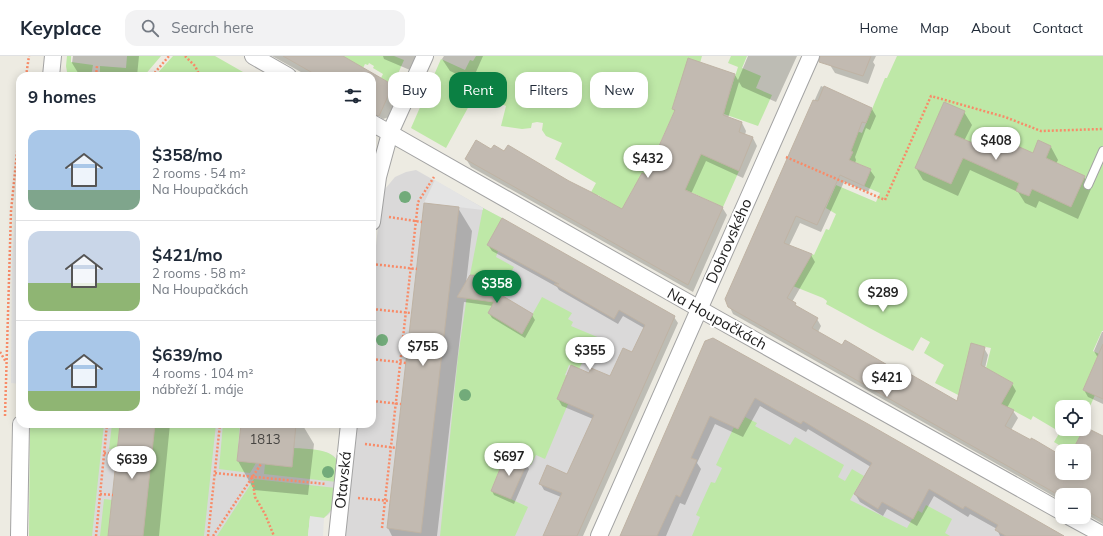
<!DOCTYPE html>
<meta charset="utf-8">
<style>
:root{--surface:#fff;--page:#f2f2f3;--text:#1f2937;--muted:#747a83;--line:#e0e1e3;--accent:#0b8043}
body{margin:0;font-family:Mulish,sans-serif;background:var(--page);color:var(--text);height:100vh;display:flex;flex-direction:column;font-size:15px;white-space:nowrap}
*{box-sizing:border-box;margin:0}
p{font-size:13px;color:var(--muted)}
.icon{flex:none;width:22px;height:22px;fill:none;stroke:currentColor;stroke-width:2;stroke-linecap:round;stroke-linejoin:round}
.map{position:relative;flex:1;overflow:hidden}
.side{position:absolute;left:16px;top:16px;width:360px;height:356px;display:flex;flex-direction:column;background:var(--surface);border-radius:12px;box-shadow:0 2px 10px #0003}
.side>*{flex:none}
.banner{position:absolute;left:388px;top:16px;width:380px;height:36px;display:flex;gap:8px}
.controls{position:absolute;left:1055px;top:344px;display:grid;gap:8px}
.controls a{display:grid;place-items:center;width:36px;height:36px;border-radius:8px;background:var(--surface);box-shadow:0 2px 10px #0003;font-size:20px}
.price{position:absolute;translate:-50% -34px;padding:0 9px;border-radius:14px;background:#fff;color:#222;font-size:13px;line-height:26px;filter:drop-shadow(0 1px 2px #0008)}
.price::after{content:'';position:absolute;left:50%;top:24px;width:12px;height:9px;margin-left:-6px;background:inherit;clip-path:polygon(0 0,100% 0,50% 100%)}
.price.current{background:var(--accent);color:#fff}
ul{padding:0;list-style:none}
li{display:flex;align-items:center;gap:12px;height:100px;padding:0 12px}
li+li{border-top:1px solid var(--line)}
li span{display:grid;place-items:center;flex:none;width:112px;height:80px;border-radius:12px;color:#555}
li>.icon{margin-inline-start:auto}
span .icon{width:48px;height:48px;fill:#fffc;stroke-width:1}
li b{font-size:17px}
h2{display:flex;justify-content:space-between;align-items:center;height:48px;padding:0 12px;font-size:17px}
.chip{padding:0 14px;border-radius:12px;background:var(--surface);box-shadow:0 2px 10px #0003;font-size:14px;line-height:36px}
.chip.current{background:var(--accent);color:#fff}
header{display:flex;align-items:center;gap:24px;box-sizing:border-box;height:56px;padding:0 20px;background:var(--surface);border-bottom:1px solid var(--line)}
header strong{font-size:19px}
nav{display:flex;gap:22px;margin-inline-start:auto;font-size:14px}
.search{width:280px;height:36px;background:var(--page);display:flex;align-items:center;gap:10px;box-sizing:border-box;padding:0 14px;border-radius:12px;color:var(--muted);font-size:15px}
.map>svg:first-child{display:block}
</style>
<header>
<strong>Keyplace</strong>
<div class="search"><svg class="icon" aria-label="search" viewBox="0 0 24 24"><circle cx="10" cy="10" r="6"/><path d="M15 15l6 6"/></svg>Search here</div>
<nav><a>Home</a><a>Map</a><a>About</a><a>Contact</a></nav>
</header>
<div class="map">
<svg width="1103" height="480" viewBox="0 0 1103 480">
<rect width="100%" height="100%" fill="#edebe2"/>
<path fill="#dad9d9" d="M416,114L675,260L577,480H343L356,368H372V226L381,144L385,133L395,121L406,116Z
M714,283L1064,480H620L706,287Z
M103,368H296L294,392L326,396L334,400L338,408L334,452L328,459L322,462L309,461L307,480H91Z"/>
<path fill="#bee8a7" d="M67,0H71V6L93,9L91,20L72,19L67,16L66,10Z
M127,0H161L144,20H100V10L126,12Z
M173,0H215L250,20H155Z
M338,0H394L404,4L393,29L381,22L383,18L373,12L374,10L369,7L368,9L365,8L363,12Z
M476,0H702L700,7L679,31L672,53L675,54L647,116L642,136L634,131L621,155L616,150L598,139L596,142L590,138L596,127L555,103L562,87L546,80L542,74L543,67L537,66L532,67L531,72L522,73L501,70L506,50L476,37L446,92L411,72L441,3L465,14L470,4L473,5Z
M731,0H747L742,12L761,20L756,32L772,39L758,70L724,58L726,48L738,11L728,7Z
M897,0H1103V275H1102L1093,295L1099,298L1083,334L1095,339L1084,364V351H1062V373H1084L1085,371L1072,395H1069L1054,386L1060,376L1033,360L1031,364L1001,348L1013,327L986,312L991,292L971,288L961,329L962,341L935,327L944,309L924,297L930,286L921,281L913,295C883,280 856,264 826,248L827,245L823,242L793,230L812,198L814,199L826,173L829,174L836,158L826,152L836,129L876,146L880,137L864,130L871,113L849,104L853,96L851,95L847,71L862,77L885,22H887Z
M701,98L739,115L723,151L684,133Z
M483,152L502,162L487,189L498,195L496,201L514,211L488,257L522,277L542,241L572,257L568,263L573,266L571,270L602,283L600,288L602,289L592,309L583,305L579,313L569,309L565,319L567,320L557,343L568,348L545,403L536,399L531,409L506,399L491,434L528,451L515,480H440L458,301L470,219Z
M745,361L757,367L755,370L790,389L795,381L844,409L838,421L845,425L852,413L864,420L850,444L907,472L917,454L922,457L926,449L952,463L945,477L950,480H692L700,461L696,459L711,426L715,427L722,412L716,409L734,371L738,373Z
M30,368H104L92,480H29Z
M112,368H120L117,394L109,393Z
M155,368H216L204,480H143Z
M223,368H240L237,405L256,407L250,417L219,413Z
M294,392C306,393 334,392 338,407C339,412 337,421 337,426L264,418L265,408L292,411Z
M254,423L336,432C334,446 335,452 324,462L310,461L308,480H217Z
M104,443L112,444L108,480H100Z"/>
<path fill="#e4e4e4" d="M20,102V328L11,327L12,203Z
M435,124L483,152V154L424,147Z
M310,460L324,462L323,480H308Z"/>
<path fill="#0003" d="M73,0H139L137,20H80L72,7Z
M272,0H338L392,30L398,40L389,61L383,63L372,56V20H308Z
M383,0H416L410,14L384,3Z
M444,0H483L472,25L450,15L442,3Z
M748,0H797L776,46L742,31L739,26L728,62L742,67L746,75L745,79L753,82L757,90L743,122L706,105L691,138L722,151L727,159L693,236L471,111L466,103L492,94L505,96L569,126L622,155L646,120L675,56L673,53L735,19L738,24Z
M834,0H876L873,6L875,9L868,28L835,17L830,9Z
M821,30L872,53L876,60L870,74L866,72L855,101L856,104L855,107L870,114L875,121L868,136L844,126L821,176L800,167L789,190L811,199L815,206L792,246L797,252L817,263L821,270L818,276L842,291L902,318L958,347L984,292L988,299L985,312L1012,328L1016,335L1007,352L1013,355L1018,362L1011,374L1062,401V417H1084V395H1073L1103,381V468L1084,457V439H1062V445L733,258L726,243Z
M964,56L972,69L964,85L991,96L1033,98L1039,86L1051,91L1058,104L1056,108L1084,121L1091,133L1078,163L1039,145L1036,152L1025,147L1018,136L970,114L958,140L923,124L916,112Z
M425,148L458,152L472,175L466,228L481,221L484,226L483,230L532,259L535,264L525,282L492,262L489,257L493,250L464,246L437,480H392L388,472Z
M488,189L674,261L678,267L583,480H544L561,441L544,434L540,427L567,420L593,363L562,350L558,343L589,318L611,322L633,297L644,272L623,260L618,268L559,234L557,231L492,195Z
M1102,276H1103V304L1098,302L1094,295Z
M706,286L1062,480H1000L997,473L970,458L968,461L934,440L917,470L887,453L883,460L860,446L855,438L871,411L808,373L806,376L760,350L743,381L715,368L697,407L701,413L685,449L680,447L666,480H621Z
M1103,328V348L1088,341L1084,334Z
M121,368H170L159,480H109Z
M242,368H302L314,388L308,439L254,434L238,405Z
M526,408L529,413L514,448L494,439L492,435Z"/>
<path fill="#c2bab1" stroke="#bfb3a4" d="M283,0H343L393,29L379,60L372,58V20H318Z
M820,0H871L863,20L819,6Z
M688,2L735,18L723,59L742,66L739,76L753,81L739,115L701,98L685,134L723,151L688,229L465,103L476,84L491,93L494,89L504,95L508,89L569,125L591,136L622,153L642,117L646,119L663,81L675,54L672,53Z
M824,30L872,52L866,67L862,66L851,95L853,96L849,104L871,113L864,130L840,119L817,169L796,160L784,187L812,198L787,242L796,247L795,249L818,262L812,272L842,289L845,284L901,317L903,314L957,345L971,287L985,291L981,309L1013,327L1001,348L1014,354L1005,370L1031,384V382L1035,384L1062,400V417H1084V395H1072L1085,371L1103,380V464L1084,453V439H1062V441L728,251L725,243L813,44L818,45Z
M944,46L965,55L954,79L991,95L997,81L1033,97L1038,84L1051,90L1046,102L1085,120L1071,151L1032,133L1029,140L1016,135L1019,127L963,102L951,128L915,112Z
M424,147L459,151L421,477L387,472Z
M502,162L675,260L577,480H543L562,437L539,428L547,409L567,418L594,359L557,343L571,309L589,317L591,312L610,320L623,292L632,296L645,269L619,254L614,263L554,228H559L487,189Z
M470,219L482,220L481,227L533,258L522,278L488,257L494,246L457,241Z
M713,282L868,368L1064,480H1006L995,474L998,469L965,450L963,453L929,433L913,463L882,446L878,453L854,438L872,407L803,365L801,368L755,342L738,373L710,360L691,402L697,404L680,441L676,439L657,480H620L705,285Z
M1103,288V343L1083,334Z
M120,368H155L143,480H108Z
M241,368H296L292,411L237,405Z
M506,398L527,407L511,443L491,435Z"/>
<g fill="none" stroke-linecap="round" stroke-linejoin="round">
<g stroke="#a3a3a3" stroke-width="10">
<path id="lane" d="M1088,129L1103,95"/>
</g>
<g stroke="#a3a3a3" stroke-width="18">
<path id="street" d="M253,0L288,20
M51,20L53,0
M372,67L719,264L1062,456
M372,166L378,121L390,77L425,0
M1070,461L1103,479
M19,480L21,368
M337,480L349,368
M599,480L811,0"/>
</g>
<path stroke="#f88b68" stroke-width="2.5" stroke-dasharray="2 2" stroke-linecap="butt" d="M185,0L195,10L200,20
M26,20L29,0
M96,20L97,10
M152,20L169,0
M786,101L885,144L931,40L1005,61L1041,75L1103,73
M389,161L422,166
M372,208L417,213
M372,253L411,257
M0,296L6,306
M372,303L406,307
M372,345L401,348
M5,360L11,155L20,67
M365,388L396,392
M104,397L117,399
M215,417L326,428
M252,421L255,441L265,458L274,480
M100,438L113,439
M358,442L390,445
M382,472L418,146L434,121
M96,480L107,368
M208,480L220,368
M213,480L261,408"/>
<use href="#lane" stroke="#fff" stroke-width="8"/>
<use href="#street" stroke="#fff" stroke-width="16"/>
</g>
<g fill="#72ab7a">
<circle cx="405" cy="141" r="6"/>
<circle cx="382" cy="284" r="6"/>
<circle cx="465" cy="339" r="6"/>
<circle cx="328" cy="416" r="6"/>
</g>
<g text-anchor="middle" stroke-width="4" stroke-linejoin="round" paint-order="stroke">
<g font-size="13" fill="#464441">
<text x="265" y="388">1813</text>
</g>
<g font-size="15" fill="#1c1c1c" stroke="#fff">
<text transform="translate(729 185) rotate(-66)" y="5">Dobrovského</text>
<text transform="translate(717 263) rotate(29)" y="5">Na Houpačkách</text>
<text transform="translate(343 424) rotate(-84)" y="5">Otavská</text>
</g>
</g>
</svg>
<div class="controls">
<a><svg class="icon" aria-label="locate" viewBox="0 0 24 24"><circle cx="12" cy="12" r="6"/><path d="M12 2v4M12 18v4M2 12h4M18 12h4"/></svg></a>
<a>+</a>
<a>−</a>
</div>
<b class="price" style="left:996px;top:105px">$408</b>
<b class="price" style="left:648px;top:123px">$432</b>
<b class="price current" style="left:497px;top:248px">$358</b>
<b class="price" style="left:883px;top:257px">$289</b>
<b class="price" style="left:423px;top:311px">$755</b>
<b class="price" style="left:590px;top:315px">$355</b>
<b class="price" style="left:887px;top:342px">$421</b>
<b class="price" style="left:509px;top:421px">$697</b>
<b class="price" style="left:132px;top:424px">$639</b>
<div class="banner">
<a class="chip">Buy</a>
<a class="chip current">Rent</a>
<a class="chip">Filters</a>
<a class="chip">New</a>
</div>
<section class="side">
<h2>9 homes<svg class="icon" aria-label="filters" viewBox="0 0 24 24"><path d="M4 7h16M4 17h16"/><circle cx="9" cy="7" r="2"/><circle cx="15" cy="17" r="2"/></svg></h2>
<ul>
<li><span style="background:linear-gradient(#a9c7e8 75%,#7fa58c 0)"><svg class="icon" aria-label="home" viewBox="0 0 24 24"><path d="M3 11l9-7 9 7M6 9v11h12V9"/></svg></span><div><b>$358/mo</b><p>2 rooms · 54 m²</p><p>Na Houpačkách</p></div></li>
<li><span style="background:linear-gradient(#c9d6e8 65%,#8fb573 0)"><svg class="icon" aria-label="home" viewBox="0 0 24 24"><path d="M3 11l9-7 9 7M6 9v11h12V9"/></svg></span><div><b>$421/mo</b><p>2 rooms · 58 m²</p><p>Na Houpačkách</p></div></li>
<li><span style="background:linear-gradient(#a9c7e8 75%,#8fb573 0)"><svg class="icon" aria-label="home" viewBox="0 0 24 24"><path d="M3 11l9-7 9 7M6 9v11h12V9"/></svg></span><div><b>$639/mo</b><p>4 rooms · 104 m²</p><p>nábřeží 1. máje</p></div></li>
</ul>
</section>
</div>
